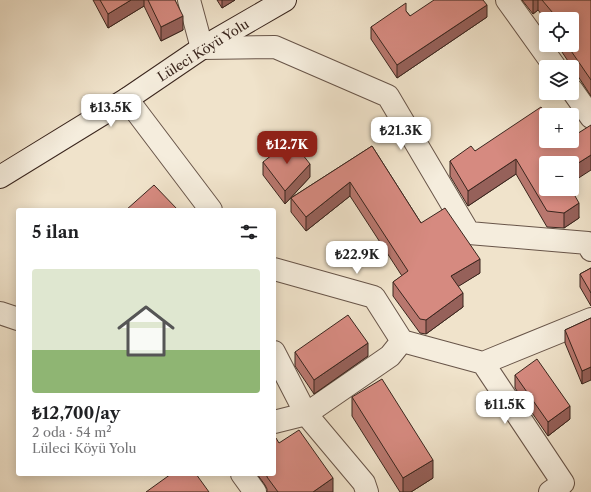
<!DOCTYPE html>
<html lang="tr">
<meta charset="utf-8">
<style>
:root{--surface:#fff;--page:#f2f2f2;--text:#202124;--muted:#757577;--accent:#8f2418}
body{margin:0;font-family:"Libre Caslon Text",serif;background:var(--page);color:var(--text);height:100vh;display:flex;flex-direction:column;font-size:15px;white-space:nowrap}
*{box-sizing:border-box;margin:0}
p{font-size:13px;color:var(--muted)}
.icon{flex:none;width:22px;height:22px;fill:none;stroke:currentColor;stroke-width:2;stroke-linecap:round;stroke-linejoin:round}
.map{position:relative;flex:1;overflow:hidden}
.drawer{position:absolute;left:16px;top:208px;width:260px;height:268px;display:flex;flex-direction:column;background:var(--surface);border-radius:4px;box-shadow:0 2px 10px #0003}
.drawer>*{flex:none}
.controls{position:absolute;left:539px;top:12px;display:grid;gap:8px}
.controls a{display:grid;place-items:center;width:40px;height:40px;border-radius:4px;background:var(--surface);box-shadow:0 2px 10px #0003;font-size:20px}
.price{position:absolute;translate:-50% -34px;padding:0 9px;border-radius:8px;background:#fff;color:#222;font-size:13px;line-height:26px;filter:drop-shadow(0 1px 2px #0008)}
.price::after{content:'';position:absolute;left:50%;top:24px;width:12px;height:9px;margin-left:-6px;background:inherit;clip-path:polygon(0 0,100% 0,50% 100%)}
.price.selected{background:var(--accent);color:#fff}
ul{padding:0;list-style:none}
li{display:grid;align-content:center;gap:8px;height:212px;padding:0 16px}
li span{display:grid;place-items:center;height:124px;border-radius:4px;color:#555}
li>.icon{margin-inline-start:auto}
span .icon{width:72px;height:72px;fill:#fffc;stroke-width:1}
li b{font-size:17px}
h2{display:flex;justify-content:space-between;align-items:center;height:48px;padding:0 16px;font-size:17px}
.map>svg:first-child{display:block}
</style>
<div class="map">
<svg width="591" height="492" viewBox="0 0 591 492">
<rect width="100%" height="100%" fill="#f0e3cb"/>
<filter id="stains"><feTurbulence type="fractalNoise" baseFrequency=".005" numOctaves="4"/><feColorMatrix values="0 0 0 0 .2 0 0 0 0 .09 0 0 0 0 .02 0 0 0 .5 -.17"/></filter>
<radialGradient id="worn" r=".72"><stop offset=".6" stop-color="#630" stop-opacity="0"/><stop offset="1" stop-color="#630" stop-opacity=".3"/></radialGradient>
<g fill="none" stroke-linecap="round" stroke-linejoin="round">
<g stroke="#685549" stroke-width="24">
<path id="street" d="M189,0L202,48L275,47L388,96L469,233L588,243L591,250
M507,0L555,67
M572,90L591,117
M127,99L211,210
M274,269L374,297L402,341L483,363L591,319
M0,313L18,319
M274,352L306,414L364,483L367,492
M483,363L563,483L550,492
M274,422L306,414L390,356L402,341
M242,474L255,492"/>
</g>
<g stroke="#3a261e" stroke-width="24">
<path id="secondary" d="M0,177L127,99L202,48L285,0"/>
</g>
<use href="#street" stroke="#f5eddd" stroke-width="22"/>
<use href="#secondary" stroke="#f5eddd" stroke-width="22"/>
</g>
<path fill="#b8776e" stroke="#3a261e" d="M93,0H175L183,30L161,41L144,6L108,28Z
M217,0H235L222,8Z
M522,0H591V96L560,49V45H572V19H546V20L538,10L533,14Z
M406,11L410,16L487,17L397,78L371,39V27Z
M565,142L577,179V193L574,195L579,218L564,228L547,227L516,174L468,206L450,176V161L475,151Z
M372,146L421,223L480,273L458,286L463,307L426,334L420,333L393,296V282L402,276L350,196L306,231L291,212V198Z
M263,162L310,177L285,204L263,175Z
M591,268V306L580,287V274Z
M591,318L582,384L565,343V330Z
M295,352L368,356L314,394L295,366Z
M515,375L570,419L548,436L515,388Z
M352,397L433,478L411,492H400L352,416Z
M279,443L333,492H267V489L265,485L257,474H274Z"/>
<path fill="#96615a" stroke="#3a261e" d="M131,0H144V6L108,28V14Z
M222,0H235L222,8Z
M533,0H538V10L533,14Z
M487,5V17L397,78V65Z
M183,16V30L161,41V27Z
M591,155V170L577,179V193L567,199V189H572V167Z
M516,159V174L468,206V191Z
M310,164V177L285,204V191Z
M350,182V196L306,231V217Z
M579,203V218L564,228V213Z
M480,259V273L451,291V276Z
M463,293V307L426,334V320Z
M368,343V356L314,394V380Z
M591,367V380L582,384V371Z
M570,406V419L548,436V422Z
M433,460V478L411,492H403V478Z
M333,478V492H313Z"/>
<path fill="#d68a80" stroke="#3a261e" d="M100,0H131L108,14Z
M148,0H175L183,16L161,27Z
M434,0H483L487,5L397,65L371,27L406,3V11L410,16Z
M542,0H591V80L567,45H572V19H558Z
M541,107L547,115H546V141H564L565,142L566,141H572V137L591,125V155L572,167V163H546V189H571L579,203L564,213L547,211L516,159L468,191L450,161L471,146L475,151Z
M291,140L310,164L285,191L263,162Z
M372,146L421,223L445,208L480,259L451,276L463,293L426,320L420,319L393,282L408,271L350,182L306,217L291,198Z
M572,170L577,178L572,181Z
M154,185L178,210H126Z
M591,268V293L580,274Z
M348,315L368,343L314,380L295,352Z
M591,318V367L582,371L565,330Z
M537,359L570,406L548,422L515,375Z
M382,379L433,460L403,478L352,397Z
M299,430L333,478L313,492H278L267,477V474H274V439L276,438L279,443Z
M171,474H196L209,492H146Z"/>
<g text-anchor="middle" stroke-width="3" stroke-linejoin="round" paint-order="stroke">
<g font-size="13" fill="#3a261e" stroke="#f5eddd">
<text transform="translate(203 50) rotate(-32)" y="5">Lüleci Köyü Yolu</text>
</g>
</g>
<rect width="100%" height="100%" filter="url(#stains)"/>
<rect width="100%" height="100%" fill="url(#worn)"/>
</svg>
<div class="controls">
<a><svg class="icon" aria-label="locate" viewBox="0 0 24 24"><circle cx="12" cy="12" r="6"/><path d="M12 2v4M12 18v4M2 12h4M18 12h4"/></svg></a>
<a><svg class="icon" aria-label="layers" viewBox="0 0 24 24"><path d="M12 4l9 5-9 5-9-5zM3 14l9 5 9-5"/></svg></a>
<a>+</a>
<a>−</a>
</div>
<b class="price" style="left:111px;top:128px">₺13.5K</b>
<b class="price" style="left:401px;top:151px">₺21.3K</b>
<b class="price selected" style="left:287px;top:165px">₺12.7K</b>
<b class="price" style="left:357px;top:275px">₺22.9K</b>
<b class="price" style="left:505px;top:425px">₺11.5K</b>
<section class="drawer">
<h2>5 ilan<svg class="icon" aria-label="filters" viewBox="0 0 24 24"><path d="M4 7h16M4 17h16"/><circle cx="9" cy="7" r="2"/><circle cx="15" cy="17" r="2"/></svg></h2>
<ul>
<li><span style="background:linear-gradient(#dfe7d0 65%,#8fb573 0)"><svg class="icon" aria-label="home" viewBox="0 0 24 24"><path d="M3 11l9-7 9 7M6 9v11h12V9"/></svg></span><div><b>₺12,700/ay</b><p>2 oda · 54 m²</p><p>Lüleci Köyü Yolu</p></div></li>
</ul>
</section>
</div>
